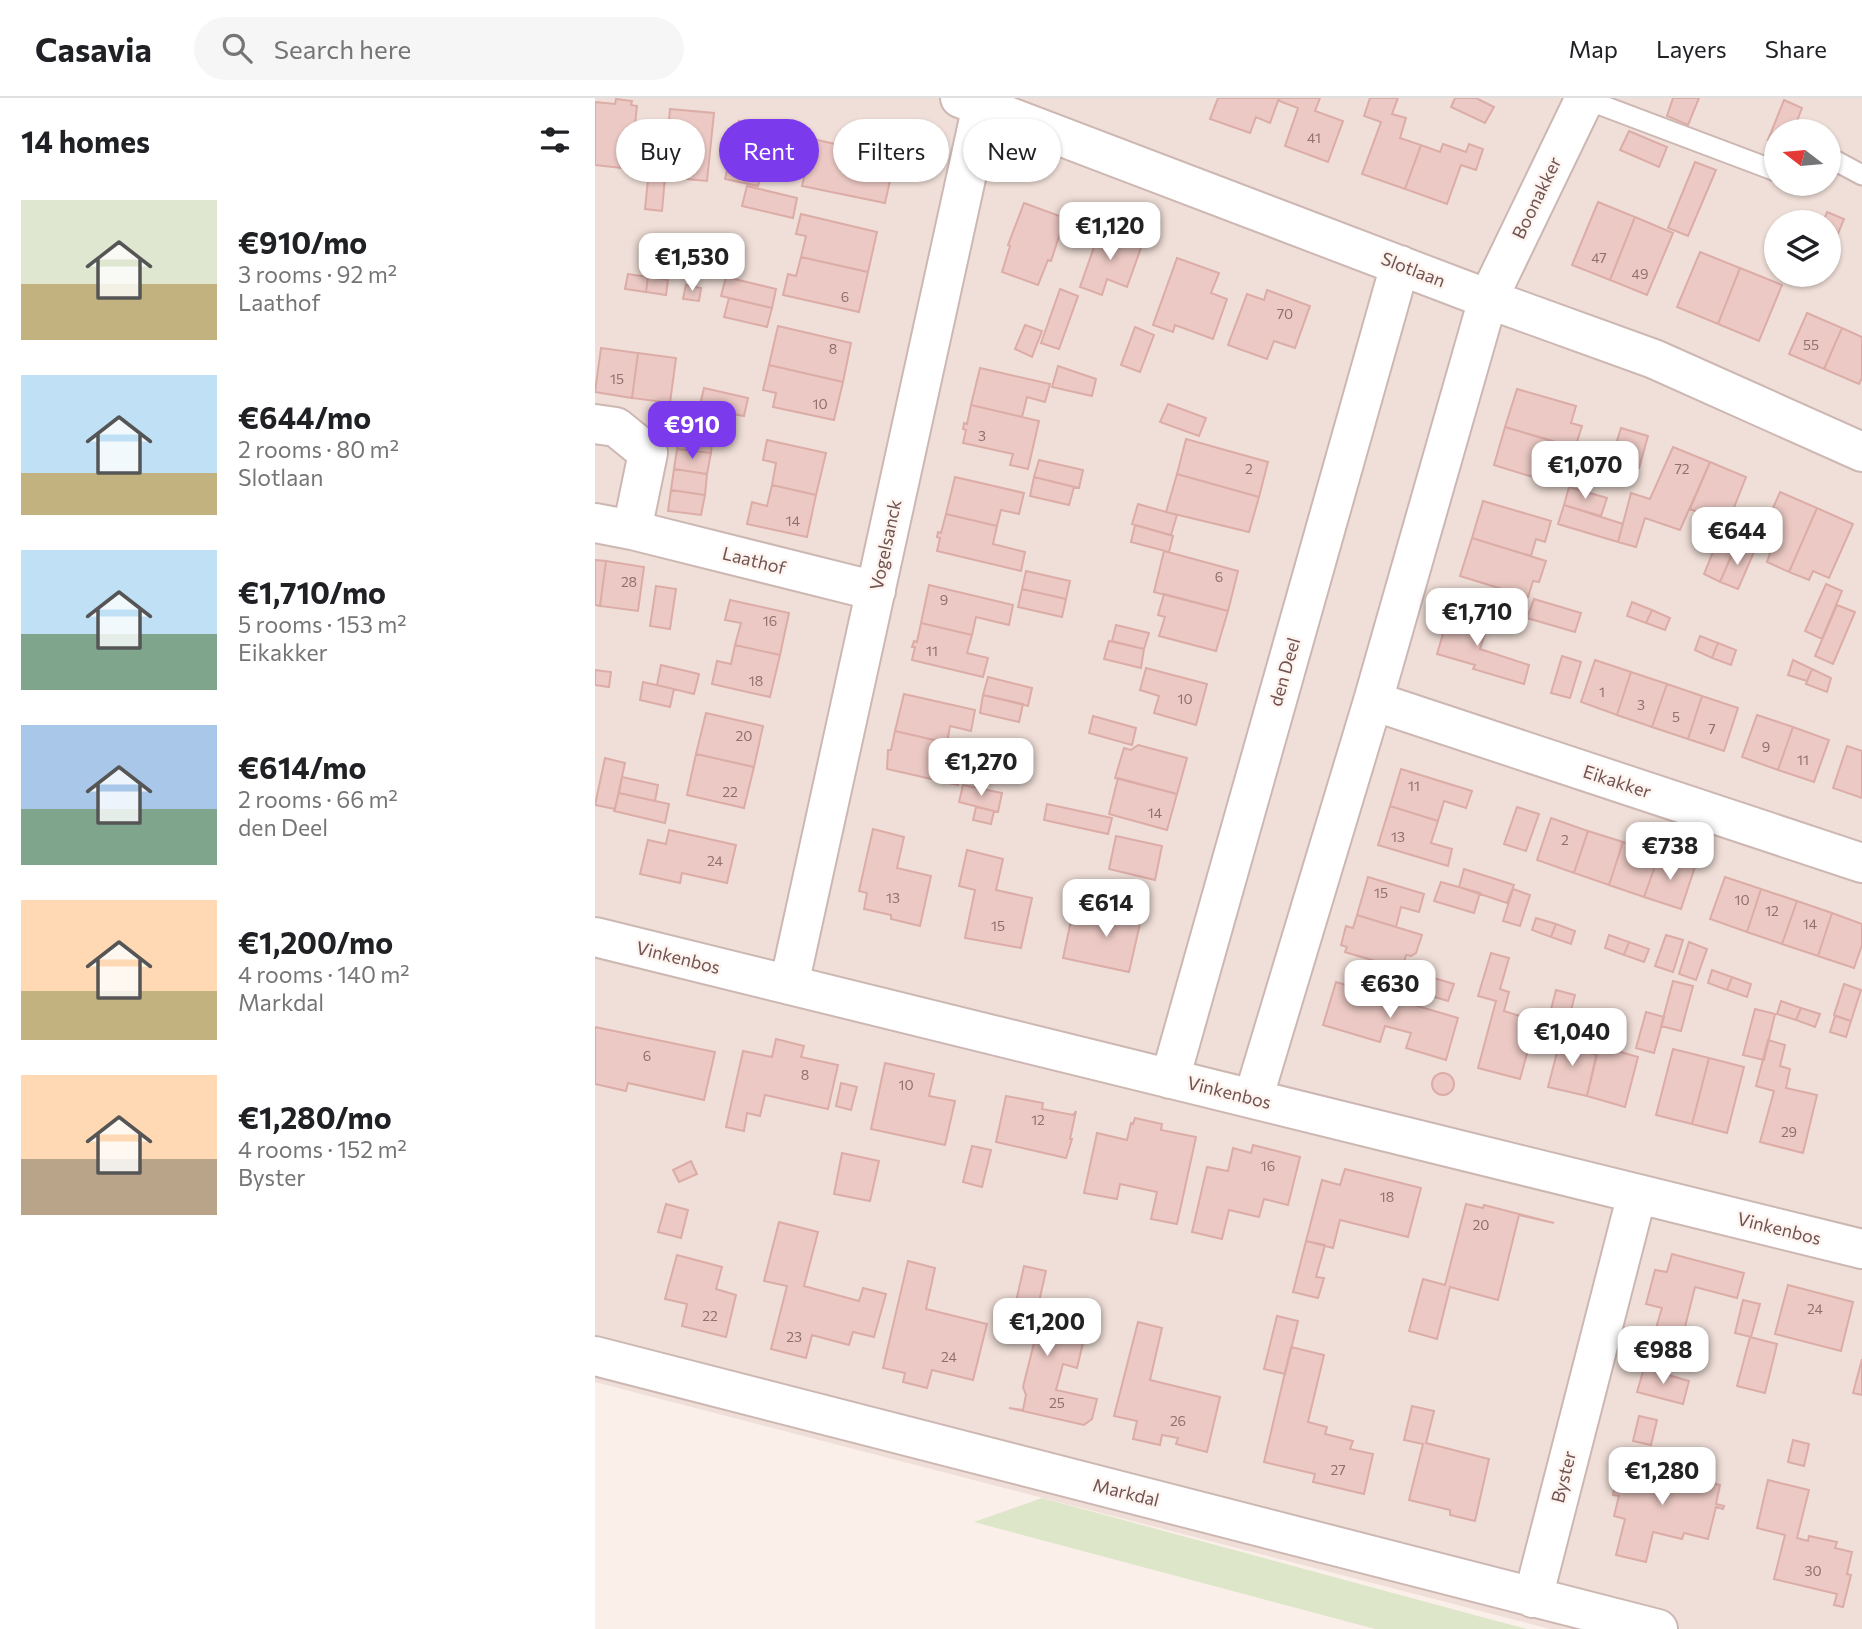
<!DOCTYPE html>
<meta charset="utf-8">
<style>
:root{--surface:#fff;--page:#f6f6f6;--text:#202124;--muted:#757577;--line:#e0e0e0;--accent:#7c3aed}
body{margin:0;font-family:Commissioner,sans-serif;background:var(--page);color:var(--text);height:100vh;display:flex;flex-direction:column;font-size:26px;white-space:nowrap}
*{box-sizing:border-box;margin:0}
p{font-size:23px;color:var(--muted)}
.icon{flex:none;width:38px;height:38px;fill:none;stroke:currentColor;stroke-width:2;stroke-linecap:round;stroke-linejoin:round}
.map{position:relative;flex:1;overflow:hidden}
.drawer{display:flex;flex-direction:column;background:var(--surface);width:595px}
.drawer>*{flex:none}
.hud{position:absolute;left:21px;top:21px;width:665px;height:63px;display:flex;gap:14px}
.needle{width:46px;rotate:286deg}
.tools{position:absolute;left:1169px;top:21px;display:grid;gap:14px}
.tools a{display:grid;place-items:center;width:77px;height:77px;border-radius:50%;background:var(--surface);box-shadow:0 2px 5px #0004;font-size:35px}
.price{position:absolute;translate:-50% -60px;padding:0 16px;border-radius:14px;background:#fff;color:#222;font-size:23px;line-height:46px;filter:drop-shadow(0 2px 4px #0008)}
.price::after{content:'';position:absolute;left:50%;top:42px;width:21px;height:16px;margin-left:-10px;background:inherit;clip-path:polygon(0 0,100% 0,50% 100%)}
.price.selected{background:var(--accent);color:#fff}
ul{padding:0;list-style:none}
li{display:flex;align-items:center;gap:21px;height:175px;padding:0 21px}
li span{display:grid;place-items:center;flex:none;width:196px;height:140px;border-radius:0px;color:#555}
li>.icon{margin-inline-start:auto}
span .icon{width:84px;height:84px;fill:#fffc;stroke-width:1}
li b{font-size:30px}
h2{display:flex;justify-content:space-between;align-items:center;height:84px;padding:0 21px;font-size:30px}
.chip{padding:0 24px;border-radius:32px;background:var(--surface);box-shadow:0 2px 5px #0004;font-size:24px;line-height:63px}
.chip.selected{background:var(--accent);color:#fff}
header{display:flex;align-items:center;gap:42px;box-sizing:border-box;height:98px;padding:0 35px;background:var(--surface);border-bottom:2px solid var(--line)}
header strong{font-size:33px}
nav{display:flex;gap:38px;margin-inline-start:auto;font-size:24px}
.search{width:490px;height:63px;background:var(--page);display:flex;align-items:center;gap:18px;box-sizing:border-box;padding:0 24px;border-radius:38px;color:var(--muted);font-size:26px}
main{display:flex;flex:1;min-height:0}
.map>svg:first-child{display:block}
</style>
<header>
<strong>Casavia</strong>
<div class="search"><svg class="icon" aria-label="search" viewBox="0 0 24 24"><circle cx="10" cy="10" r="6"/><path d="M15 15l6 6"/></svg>Search here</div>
<nav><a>Map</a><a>Layers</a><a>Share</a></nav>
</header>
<main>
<section class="drawer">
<h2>14 homes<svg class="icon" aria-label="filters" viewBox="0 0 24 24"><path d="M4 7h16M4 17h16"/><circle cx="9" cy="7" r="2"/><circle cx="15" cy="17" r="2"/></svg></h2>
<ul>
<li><span style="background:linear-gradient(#dfe7d0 60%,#c2b280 0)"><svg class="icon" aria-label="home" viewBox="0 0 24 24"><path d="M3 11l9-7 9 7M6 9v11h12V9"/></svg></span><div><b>€910/mo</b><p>3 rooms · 92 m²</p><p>Laathof</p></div></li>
<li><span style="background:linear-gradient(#bfe0f5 70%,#c2b280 0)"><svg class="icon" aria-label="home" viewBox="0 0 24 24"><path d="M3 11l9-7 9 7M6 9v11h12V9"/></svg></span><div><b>€644/mo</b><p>2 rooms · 80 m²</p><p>Slotlaan</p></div></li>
<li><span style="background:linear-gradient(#bfe0f5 60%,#7fa58c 0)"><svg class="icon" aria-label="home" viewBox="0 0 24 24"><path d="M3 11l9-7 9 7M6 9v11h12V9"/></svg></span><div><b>€1,710/mo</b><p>5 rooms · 153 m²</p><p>Eikakker</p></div></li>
<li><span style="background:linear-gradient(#a9c7e8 60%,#7fa58c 0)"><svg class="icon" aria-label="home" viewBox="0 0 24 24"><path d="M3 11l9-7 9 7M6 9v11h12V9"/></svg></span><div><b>€614/mo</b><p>2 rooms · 66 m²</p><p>den Deel</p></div></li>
<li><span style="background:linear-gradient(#ffd9b3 65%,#c2b280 0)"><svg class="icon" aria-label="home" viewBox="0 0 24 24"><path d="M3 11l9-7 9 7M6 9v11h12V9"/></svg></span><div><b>€1,200/mo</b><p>4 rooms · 140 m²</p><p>Markdal</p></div></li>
<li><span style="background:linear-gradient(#ffd9b3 60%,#b9a48a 0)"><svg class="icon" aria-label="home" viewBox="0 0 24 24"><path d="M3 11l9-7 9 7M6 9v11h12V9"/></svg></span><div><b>€1,280/mo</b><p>4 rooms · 152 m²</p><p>Byster</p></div></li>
</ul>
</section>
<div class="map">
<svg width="1267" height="1531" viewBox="0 0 1267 1531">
<rect width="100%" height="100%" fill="#faefe9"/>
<path fill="#f0dfd8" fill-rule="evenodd" d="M0,0H1267V1531H955L0,1284ZM1181,33H1234V86H1181ZM1181,124H1234V177H1181Z"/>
<path fill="#dde6c9" d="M447,1400L894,1521L932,1531H780L379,1424Z"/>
<path fill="#ecc9c4" stroke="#dcaca7" stroke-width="2" d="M623,0H684L675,25L661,19L655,35L615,21Z
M685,0H725L720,13L748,23L733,64L690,48L703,10L684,3Z
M775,0H803L797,16L811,20L805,40L826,47L810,91L767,76L786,24L769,18Z
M860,0H881L899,9L890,25L856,9Z
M1078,0H1104L1093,27L1072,18Z
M21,1L37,3L36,7L42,8L35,71L0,67V4L20,6Z
M1189,2L1207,10L1198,33H1181V45L1173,42Z
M75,11L119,15L112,83L70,79L67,113L50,111L57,42L72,43Z
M144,23L177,31L163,88L130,81Z
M1034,33L1072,49L1064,69L1025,52Z
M218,41L240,46L241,43L301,56L290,105L207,88Z
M848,46L871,54L874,46L888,51L881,72L866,67L852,106L810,91L826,47L845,54Z
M1100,64L1121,72L1093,138L1073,130Z
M152,88L202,100L198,120L147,108Z
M1003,104L1040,119L1015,182L977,167Z
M429,105L470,120L456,163L453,162L443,187L407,174L415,148L413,147Z
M1232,114L1249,121L1234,158V124H1228Z
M206,116L282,134L273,174L206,159L211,138L201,136Z
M1040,119L1078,135L1052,197L1015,182Z
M505,132L547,147L532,189L512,181L507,197L485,189Z
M1105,154L1145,170L1123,226L1082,209Z
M206,159L273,174L264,214L188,197L193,176L201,178Z
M582,160L624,175L616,195L632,201L618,241L580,227L578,234L558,227Z
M1145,170L1187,187L1164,243L1123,226Z
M33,176L53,179L51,194L30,191Z
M53,179L73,182L71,197L51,194Z
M131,179L181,191L177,210L126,198Z
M91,187L106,190L104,203L88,201Z
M465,191L483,198L464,251L446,245Z
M672,192L715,208L700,250L679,243L672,261L633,247L652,196L669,202Z
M134,200L177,210L172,229L129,219Z
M1212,215L1247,230L1229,271L1194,256Z
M430,227L447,233L437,259L420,251Z
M183,228L256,245L248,284L174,267Z
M540,229L559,237L545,274L526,267Z
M1247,230L1267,239V280L1264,286L1229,271Z
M6,250L43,255L37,300L0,294Z
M43,255L81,260L75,305L37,300Z
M174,267L248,284L239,322L178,309L181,295L168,292Z
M463,268L501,281L497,298L457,289Z
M385,270L455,286L450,304L432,299L427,319L376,307Z
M109,290L153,300L149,318L88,307H105Z
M922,291L981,308L976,325L987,328L980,350L910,329Z
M573,306L611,320L604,338L565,324Z
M88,307L129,313L125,335H118L116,355L82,351Z
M376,307L444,323L433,371L415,367L418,356L368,345L371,332L368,331L369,325L372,326Z
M910,329L968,346L957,385L899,367Z
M1026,330L1053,338L1044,370L1016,362Z
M591,341L673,364L664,399L582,376Z
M172,342L231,355L221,397L177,387L181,365L168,362Z
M1078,349L1115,364L1085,432L1050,420L1041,449L1023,444L1036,395L1055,401Z
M82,351L116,355L112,376L79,371Z
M444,362L488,372L484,390L439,379Z
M1115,364L1151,379L1129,435L1111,428L1114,419L1095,411Z
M79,371L112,376L110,397L76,392Z
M582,376L664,399L654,434L571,414Z
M360,379L429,395L424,416L406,412L402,428L351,416Z
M439,379L479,389L474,407L435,398Z
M177,387L221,397L212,439L152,426L157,404L172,408Z
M974,389L1012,400L1006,418L969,407Z
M76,392L110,397L106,417L73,413Z
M1185,394L1222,410L1194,474L1172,464L1175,455L1161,449Z
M888,403L956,423L950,444L941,441L936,458L877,440Z
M543,406L582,417L576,437L537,426Z
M969,407L1028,426L1023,444L963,426Z
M1222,410L1258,426L1234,480L1218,473L1214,482L1194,474Z
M351,416L402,428L398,446L430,454L426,473L342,453L345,440L342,439L343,434L346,435Z
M540,427L578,438L574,454L536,444Z
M1124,439L1141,447L1125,484L1109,476Z
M877,440L951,463L944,484L938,483L933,499L865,478Z
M1141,447L1159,454L1143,491L1125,484Z
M569,453L643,473L633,513L559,494Z
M0,462L11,463L5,508L0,507Z
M11,463L49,469L43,513L5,508Z
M431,473L475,483L471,501L427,491Z
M1231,486L1247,493L1227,541L1210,533Z
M334,487L418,507L414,527L381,519L377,537L326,525Z
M61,488L81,491L75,531L55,528Z
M427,491L471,501L467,519L423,509Z
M569,496L633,513L621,553L564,538L570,519L563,517Z
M939,501L986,515L980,534L932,520Z
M135,502L194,515L185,557L140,547L146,525L130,522Z
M1037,504L1057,512L1051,525L1032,518Z
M1242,507L1260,514L1238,566L1220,558Z
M855,512L894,524L885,551L934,567L929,586L878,571L880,567L842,556Z
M1057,512L1075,520L1070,532L1051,525Z
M326,525L377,537L372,555L393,560L388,579L317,562L320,549H317L319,543L322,544Z
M521,527L554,535L549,551L517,543Z
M1105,538L1123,545L1117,560L1100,552Z
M514,543L549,551L546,570L509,561Z
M1123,545L1141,552L1136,567L1117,560Z
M140,547L185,557L175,599L117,586L122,563L136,566Z
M967,558L986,564L975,600L956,595Z
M1000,562L1036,574L1022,617L986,604Z
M1198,562L1217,571L1212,583L1193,577Z
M66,567L104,576L99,596L62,587Z
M551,570L612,586L601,627L559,615L564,598L545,592Z
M1217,571L1236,580L1232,594L1211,586Z
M0,572L16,574L14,589L0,587Z
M1036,574L1072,586L1057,629L1022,617Z
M393,579L437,590L433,608L388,597Z
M48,584L79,591L75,609L45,602Z
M1072,586L1107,598L1093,641L1057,629Z
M309,596L380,612L376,633L355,628L352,645L300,633Z
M388,597L428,606L424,624L385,615Z
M1107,598L1143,610L1129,653L1093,641Z
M111,615L168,628L159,669L101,656Z
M1162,617L1198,629L1183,672L1147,659Z
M498,618L541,630L537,647L494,635Z
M1198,629L1234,642L1219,684L1183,672Z
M300,633L352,645L348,664L367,668L363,687L292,671L293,652H296Z
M543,647L592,660L582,696L520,680L529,650L536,652Z
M1252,648L1267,653V700L1238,690Z
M101,656L159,669L149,710L92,697Z
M10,660L30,665L20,711L0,707Z
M806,671L877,693L871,710L849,703L843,723L795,708Z
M27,679L63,687L60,703L24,695Z
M523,680L582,696L572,732L514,716Z
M368,687L407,695L403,714L364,704Z
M24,695L74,706L70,725L19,713Z
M452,706L517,720L513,736L449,722Z
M795,708L843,723L836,745L857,751L853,768L783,747Z
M381,709L399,713L396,726L378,722Z
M922,709L944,716L931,753L909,746Z
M956,720L993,733L979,775L942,762Z
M278,731L309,739L302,770L336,778L325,828L296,821V817L269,811L272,795L264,793Z
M74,732L141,747L132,785L87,775L85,785L45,776L53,742L71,746Z
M993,733L1028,744L1014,787L979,775Z
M521,738L567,748L560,782L514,771Z
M1028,744L1064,757L1049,799L1014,787Z
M372,752L408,761L401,792L437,800L426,850L370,840L380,792L364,788Z
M1064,757L1100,769L1086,811L1049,799Z
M869,771L919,787L912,805L864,789Z
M773,779L829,796L824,814L806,809L801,829L762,817Z
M1130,779L1166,791L1152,834L1115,821Z
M846,784L885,795L879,815L839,803Z
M918,791L935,797L925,828L908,823Z
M1166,791L1202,803L1187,846L1152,834Z
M524,802L549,808L534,874L468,860L477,818L518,827Z
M1202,803L1237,815L1223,858L1187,846Z
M1237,815L1267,826V847L1259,870L1223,858Z
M762,817L827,837L821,855L816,858L811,857L807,871L750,854L752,849L746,847L751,828L758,830Z
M941,820L961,826L956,839L937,832Z
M961,826L980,833L976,846L956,839Z
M1014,837L1034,844L1029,857L1010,850Z
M1071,837L1088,842L1078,874L1060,868Z
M1034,844L1054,851L1049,864L1029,857Z
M1094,844L1112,851L1101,882L1084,876Z
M896,855L914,860L905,891L914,894L909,913L950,926L945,947L935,945L925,981L883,970L901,903L883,898Z
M1117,872L1137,879L1132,892L1113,885Z
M818,874L859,886L853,903L813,891Z
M1137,879L1156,886L1152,899L1132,892Z
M1078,883L1098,888L1086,933L1066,928Z
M741,884L863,920L851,962L811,950L816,935L790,928L785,944L728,927Z
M1249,886L1266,892L1256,923L1239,917Z
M961,892L980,897L971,932L952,927Z
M1186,903L1206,910L1201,922L1182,916Z
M1206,910L1225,916L1220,929L1201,922Z
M1160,911L1180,916L1169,962L1148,957Z
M1051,914L1069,919L1059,955L1041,950Z
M1240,918L1256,923L1251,939L1235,934Z
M0,929L120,954L109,1002L33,985L31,993L0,986Z
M966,939L988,945L986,953L1002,957L992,998L953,989Z
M1005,940L1025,945L1022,953L1043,959L1030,1009L992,998Z
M181,941L209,948L206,959L243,967L233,1011L170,997L165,1018L152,1015L149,1033L131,1029L148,953L177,959Z
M1173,942L1190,947L1185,968L1195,971L1191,990L1222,997L1208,1055L1165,1044L1179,993L1161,988Z
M1078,951L1114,960L1097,1026L1061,1017Z
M1114,960L1149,969L1132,1035L1097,1026Z
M290,965L339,976L334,998L360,1003L350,1047L276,1031Z
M837 986a11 11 0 1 1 22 0a11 11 0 1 1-22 0Z
M246,985L262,989L256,1012L241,1008Z
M411,998L448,1005L447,1011L478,1017L481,1013L475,1041H477L471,1060L401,1044Z
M540,1020L567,1026L566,1032L601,1039L582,1126L556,1121L562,1094L525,1086L522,1101L489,1095L502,1035L532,1042L536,1025L538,1026Z
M658,1047L705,1059L693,1107L669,1101L664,1119L634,1112L627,1141L597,1134L612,1069L633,1073L638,1050L656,1055Z
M377,1048L396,1052L387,1089L368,1084Z
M247,1055L284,1063L275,1103L239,1096Z
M96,1063L102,1076L84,1084L78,1072Z
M750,1071L826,1090L813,1139L745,1122L738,1150L711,1143L727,1082L745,1087Z
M71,1106L93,1112L86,1140L63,1134Z
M871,1106L888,1110L889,1107L959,1125L924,1117L903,1202L855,1189L842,1241L814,1233L828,1181L850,1187Z
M184,1124L223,1134L209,1188L264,1203L268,1190L291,1196L279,1239L258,1234L254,1247L217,1237L211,1260L176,1251L192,1188L169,1183Z
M711,1143L730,1147L721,1179L729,1180L723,1200L698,1194Z
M1077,1156L1149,1175L1142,1200L1100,1189L1088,1237L1061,1230L1067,1210L1051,1206L1060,1172L1072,1174Z
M82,1157L127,1169L121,1191L141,1197L131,1239L87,1228L92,1206L70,1201Z
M313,1163L340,1170L331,1211L392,1226L378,1282L337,1272L332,1290L308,1284L310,1275L288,1270Z
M429,1168L451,1173L443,1208L449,1209L444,1231L489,1241L482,1270L468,1266L461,1292L502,1301L497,1321L489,1327L414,1310L428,1312L431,1297L428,1289L440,1241L414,1235Z
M1193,1187L1258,1204L1246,1253L1180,1236Z
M1148,1202L1165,1206L1156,1239L1140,1235Z
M682,1218L703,1223L690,1276L669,1271Z
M543,1224L567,1230L555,1282L625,1299L612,1354L581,1346L583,1340L567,1337L565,1347L538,1341L542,1323L519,1318Z
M1155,1239L1182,1246L1170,1295L1142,1288Z
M696,1249L729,1257L713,1324L732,1329L730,1336L758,1343L755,1351L778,1356L769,1396L718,1384L720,1376L669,1364Z
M1267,1261V1297L1258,1295Z
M1049,1270L1094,1283L1088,1306L1042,1294Z
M817,1308L839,1313L831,1345L894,1361L880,1423L855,1417V1412L814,1402L828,1346L809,1342Z
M1044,1318L1062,1322L1056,1347L1038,1343Z
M1198,1342L1214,1346L1209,1368L1193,1364Z
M1033,1364L1075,1374L1076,1368L1096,1373L1094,1379L1125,1387L1121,1406L1129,1408L1128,1411L1121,1409L1113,1441L1089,1435L1087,1441L1058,1434L1051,1464L1021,1457L1030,1421L1019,1418L1024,1398L1018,1397L1021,1382L1028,1383Z
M1173,1382L1214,1392L1202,1440L1213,1443L1214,1438L1242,1444L1240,1450L1257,1454L1252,1476L1256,1477L1248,1509L1239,1507L1242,1496L1179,1481L1190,1437L1162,1430Z"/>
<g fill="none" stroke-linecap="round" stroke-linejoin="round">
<g stroke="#cdb7b3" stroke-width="23">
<path id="service" d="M990,1L1181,73
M1234,66L1241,63L1267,77"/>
</g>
<g stroke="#cdb7b3" stroke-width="42">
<path id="minor" d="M365,0L893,201L1059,261L1267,354
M0,326L21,329L53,355L37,432
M0,425L37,432L281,493
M778,603L1267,765
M0,839L1267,1151
M194,887L387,7
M575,981L805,167
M658,1001L778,603L893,201L990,0
M0,1258L1063,1531
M938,1500L1042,1096"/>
</g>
<use href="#service" stroke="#fff" stroke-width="19"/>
<use href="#minor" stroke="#fff" stroke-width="38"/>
</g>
<g text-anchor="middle" stroke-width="5" stroke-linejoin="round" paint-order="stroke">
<g font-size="14" fill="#90706d">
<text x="719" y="45">41</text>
<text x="1004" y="165">47</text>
<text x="1045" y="181">49</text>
<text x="250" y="204">6</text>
<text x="690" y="221">70</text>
<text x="1216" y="252">55</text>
<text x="238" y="256">8</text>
<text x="22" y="286">15</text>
<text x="225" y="311">10</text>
<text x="387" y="343">3</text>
<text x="654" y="376">2</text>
<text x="1087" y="376">72</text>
<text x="198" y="428">14</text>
<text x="624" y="484">6</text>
<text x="34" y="489">28</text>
<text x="349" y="507">9</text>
<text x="175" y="528">16</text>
<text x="337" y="558">11</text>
<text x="161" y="588">18</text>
<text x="1007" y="599">1</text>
<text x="590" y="606">10</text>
<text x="1046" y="612">3</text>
<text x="1081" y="624">5</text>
<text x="1117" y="636">7</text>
<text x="149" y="643">20</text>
<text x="1171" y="654">9</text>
<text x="1208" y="667">11</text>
<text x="819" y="693">11</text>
<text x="135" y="699">22</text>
<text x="560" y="720">14</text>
<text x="803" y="744">13</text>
<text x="970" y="747">2</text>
<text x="120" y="768">24</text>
<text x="786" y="800">15</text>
<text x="298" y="805">13</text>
<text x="1147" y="807">10</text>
<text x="1177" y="818">12</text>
<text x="1215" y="831">14</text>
<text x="403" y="833">15</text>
<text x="52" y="963">6</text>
<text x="210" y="982">8</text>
<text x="311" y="992">10</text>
<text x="443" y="1027">12</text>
<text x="1194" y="1039">29</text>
<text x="673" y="1073">16</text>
<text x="792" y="1104">18</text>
<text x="886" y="1132">20</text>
<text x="1220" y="1216">24</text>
<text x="115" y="1223">22</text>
<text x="199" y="1244">23</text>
<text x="354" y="1264">24</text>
<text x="462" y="1310">25</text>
<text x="583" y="1328">26</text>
<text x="743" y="1377">27</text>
<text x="1218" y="1478">30</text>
</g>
<g font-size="18" fill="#715250" stroke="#fdf4ef">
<text transform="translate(942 100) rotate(-64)" y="6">Boonakker</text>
<text transform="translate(818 172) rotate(21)" y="6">Slotlaan</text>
<text transform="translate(291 447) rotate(-78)" y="6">Vogelsanck</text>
<text transform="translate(159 463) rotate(14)" y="6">Laathof</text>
<text transform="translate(690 574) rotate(-74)" y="6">den Deel</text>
<text transform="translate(1022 684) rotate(18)" y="6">Eikakker</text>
<text transform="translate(83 860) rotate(14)" y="6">Vinkenbos</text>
<text transform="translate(634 995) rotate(14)" y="6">Vinkenbos</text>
<text transform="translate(1184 1131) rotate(14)" y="6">Vinkenbos</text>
<text transform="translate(969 1379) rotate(-76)" y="6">Byster</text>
<text transform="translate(531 1395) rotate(14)" y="6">Markdal</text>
</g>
</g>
</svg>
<div class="tools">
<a><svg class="needle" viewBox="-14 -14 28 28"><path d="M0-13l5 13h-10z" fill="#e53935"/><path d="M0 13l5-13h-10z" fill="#757577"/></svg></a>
<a><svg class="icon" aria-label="layers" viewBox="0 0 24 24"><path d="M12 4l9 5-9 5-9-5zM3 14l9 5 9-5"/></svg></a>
</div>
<b class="price" style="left:515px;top:164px">€1,120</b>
<b class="price" style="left:97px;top:195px">€1,530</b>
<b class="price selected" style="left:97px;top:363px">€910</b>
<b class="price" style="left:990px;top:403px">€1,070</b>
<b class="price" style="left:1142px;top:469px">€644</b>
<b class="price" style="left:882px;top:550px">€1,710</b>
<b class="price" style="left:386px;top:700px">€1,270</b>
<b class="price" style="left:1075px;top:784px">€738</b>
<b class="price" style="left:511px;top:841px">€614</b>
<b class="price" style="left:795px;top:922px">€630</b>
<b class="price" style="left:977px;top:970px">€1,040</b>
<b class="price" style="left:452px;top:1260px">€1,200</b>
<b class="price" style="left:1068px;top:1288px">€988</b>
<b class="price" style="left:1067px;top:1409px">€1,280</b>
<div class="hud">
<a class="chip">Buy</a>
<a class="chip selected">Rent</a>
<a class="chip">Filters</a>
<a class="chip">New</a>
</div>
</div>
</main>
